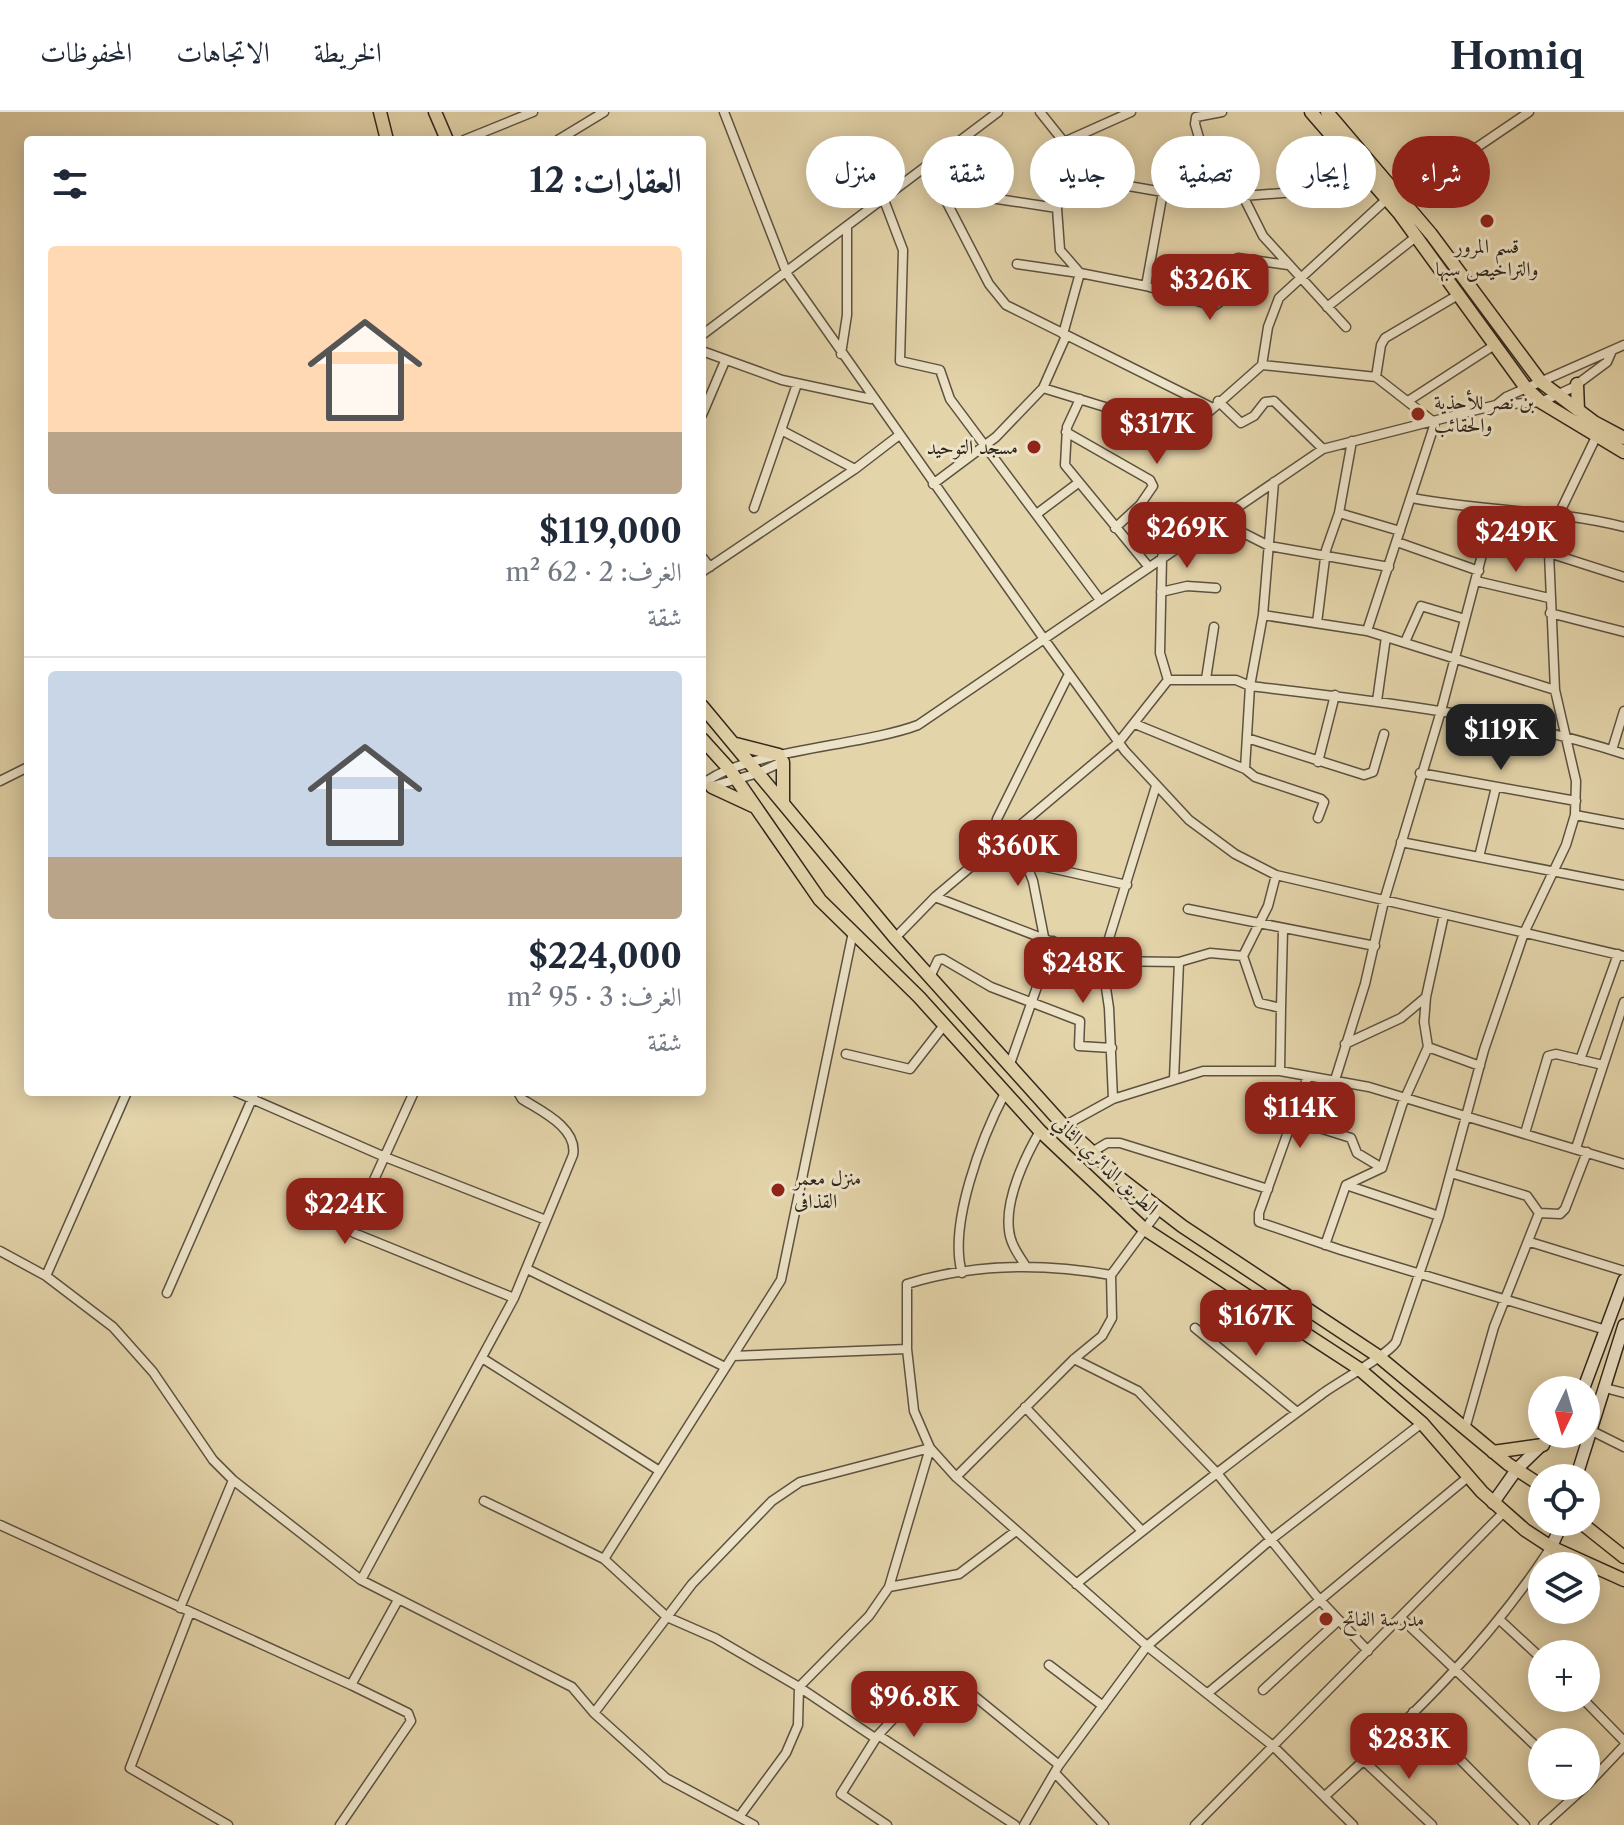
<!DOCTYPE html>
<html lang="ar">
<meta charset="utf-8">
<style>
:root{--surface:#fff;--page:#f2f2f3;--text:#1f2937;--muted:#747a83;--line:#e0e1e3;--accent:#8f2418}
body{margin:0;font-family:"Libre Caslon Text",Amiri,serif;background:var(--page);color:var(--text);direction:rtl;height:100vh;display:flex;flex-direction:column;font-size:30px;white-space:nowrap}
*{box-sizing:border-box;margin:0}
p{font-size:26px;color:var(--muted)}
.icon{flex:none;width:44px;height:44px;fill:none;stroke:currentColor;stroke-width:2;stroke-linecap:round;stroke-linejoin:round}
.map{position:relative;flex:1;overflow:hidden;direction:ltr}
.sheet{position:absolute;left:24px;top:24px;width:682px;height:960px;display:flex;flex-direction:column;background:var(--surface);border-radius:8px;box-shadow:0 4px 20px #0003;direction:rtl}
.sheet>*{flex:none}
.guide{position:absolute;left:730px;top:24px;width:760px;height:72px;direction:rtl;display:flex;gap:16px}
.needle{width:52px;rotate:185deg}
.tools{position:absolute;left:1528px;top:1264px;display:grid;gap:16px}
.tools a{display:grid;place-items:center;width:72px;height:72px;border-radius:50%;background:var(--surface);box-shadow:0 4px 20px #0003;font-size:40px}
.price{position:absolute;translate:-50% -68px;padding:0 18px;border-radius:16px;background:var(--accent);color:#fff;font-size:26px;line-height:52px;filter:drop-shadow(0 2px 4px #0008)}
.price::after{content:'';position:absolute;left:50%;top:48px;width:24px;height:18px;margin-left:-12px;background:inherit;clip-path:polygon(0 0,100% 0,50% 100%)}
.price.on{background:#222;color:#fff}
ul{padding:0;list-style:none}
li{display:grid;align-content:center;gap:16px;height:424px;padding:0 24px}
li+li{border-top:2px solid var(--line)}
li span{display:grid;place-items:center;height:248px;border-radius:8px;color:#555}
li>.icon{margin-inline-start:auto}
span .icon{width:144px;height:144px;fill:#fffc;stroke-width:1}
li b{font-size:34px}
h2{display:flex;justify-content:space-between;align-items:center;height:96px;padding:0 24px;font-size:34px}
.pill{padding:0 28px;border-radius:36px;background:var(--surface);box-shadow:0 4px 20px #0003;font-size:28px;line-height:72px}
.pill.on{background:var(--accent);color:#fff}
header{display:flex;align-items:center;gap:48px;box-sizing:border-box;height:112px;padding:0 40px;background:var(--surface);border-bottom:2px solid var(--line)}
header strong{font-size:38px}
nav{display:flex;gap:44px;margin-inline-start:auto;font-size:28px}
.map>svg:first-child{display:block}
</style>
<header>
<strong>Homiq</strong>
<nav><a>الخريطة</a><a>الاتجاهات</a><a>المحفوظات</a></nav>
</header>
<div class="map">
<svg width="1624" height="1713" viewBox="0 0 1624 1713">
<rect width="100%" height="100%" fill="#e4d4aa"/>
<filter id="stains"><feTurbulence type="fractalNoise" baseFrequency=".0025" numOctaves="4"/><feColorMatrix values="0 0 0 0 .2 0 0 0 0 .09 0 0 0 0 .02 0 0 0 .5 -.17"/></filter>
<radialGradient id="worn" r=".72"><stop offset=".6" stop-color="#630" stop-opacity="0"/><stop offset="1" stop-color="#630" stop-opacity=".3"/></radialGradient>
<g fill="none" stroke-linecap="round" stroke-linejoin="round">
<g stroke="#5c5240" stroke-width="11">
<path id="minor" d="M724,0L787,162L1044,527L1125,639L1189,708L1235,742L1276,763L1624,844
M1040,0L1064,30L1131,0
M1222,0L1196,5L1195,12L1200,29L1243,84L1263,124L1346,215
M464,28L533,0
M558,28L604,0
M928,54L989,172L1006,193L1211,295
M938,78L1057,96L1065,68L1071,64L1163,80L1243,84L1350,76L1365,61
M884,88L903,138L900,249L940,258L950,287L1100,488
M1398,89L1529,0
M1057,96L1060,138L1080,161
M1017,152L1079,161
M1146,174L1214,194L1221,189L1231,149L1238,146L1288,153
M1327,195L1417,124
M1063,222L1080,161L1146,174L1163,80
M702,223L998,0
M702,239L782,268L871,287
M841,242L847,203V115
M1262,253L1268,215L1279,186L1388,86
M1376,265L1381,233L1385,226L1458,183
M1043,276L1066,224
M1080,287L1067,315L1065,353L1148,454
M1218,289L1241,311L1254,304L1265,290L1274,289L1323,337
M1408,289L1493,234
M1496,293L1506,285L1624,233
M702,303L725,249
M781,318L855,357L898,324
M1066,320L1150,368L1153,374L1140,393L1115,416
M1352,329L1339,401L1400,419
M1274,370L1263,503L1250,574L1245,657L1255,665L1321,687L1324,690L1318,706
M933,372L996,325L1043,276L1105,295L1146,324L1164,330L1184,322L1262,253L1376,265L1435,311L1367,519
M1412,386C1483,400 1554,397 1624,415
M754,396L797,272
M1038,401L1078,371
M1218,408L1269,434L1389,455
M1397,430L1479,459
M1549,441L1624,465
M702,445L710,455
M1162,445L1160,541L1168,568
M702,460L855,357
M1476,469L1549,486
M1161,480L1187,474L1216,476
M1550,501L1624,520
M1263,503L1367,519L1555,578
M1317,511L1326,438L1339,401
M1405,530L1421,494L1465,507
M1206,567L1214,515
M1377,589L1386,525
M1135,612L1245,657
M1247,626L1364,663L1373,660L1384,622
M1612,638L1624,599
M1318,650L1335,583
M1420,661L1576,689
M0,669L28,655
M702,673C739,639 863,634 918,613L1323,337L1496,293L1541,290L1572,276L1607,250L1611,241
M710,675L758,661L784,649
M1575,703L1624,712
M1014,721L1033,769L1044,825
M1401,730L1624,773
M990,740L997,707L1069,562
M1479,745L1496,675
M1028,751L1127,773
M935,785L1102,849L1179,850L1210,841L1243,844L1268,794L1276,763
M1188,797L1375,834
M895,826L935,785L1119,630L1168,568H1236L1250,574C1376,589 1503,603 1624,642
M1243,844L1259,891L1281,896L1280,959
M930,865L938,848L943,847L991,875L1080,909L1079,934L1112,936
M1281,896L1283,817
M1345,932L1401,906L1426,885
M1428,935L1480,954
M846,942L910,957L945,912
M1580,948L1618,842
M1010,952L1053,829
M1308,964L1259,1101V1110L1341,1138L1606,1218
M1174,967L1179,850
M1335,968L1365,872L1384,789L1441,599L1494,397
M236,980L385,1045L546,1108
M414,980L353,1114L354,1121L514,1186
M1113,987L1109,896L1102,849L1156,674
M1294,1008L1351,1026L1357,1041L1382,1056
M1064,1014L1113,987L1203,959H1280L1369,975L1624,1052
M1525,1021L1548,944L1556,942L1603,953
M1576,1036L1624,890
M1092,1040L1107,1031H1120L1268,1077
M1451,1061L1527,1084L1539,1101
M1346,1073L1439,1104
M1530,1130L1624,1159
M1325,1133L1346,1073L1382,1056L1402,993L1428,935L1424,910L1426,885L1444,803
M0,1139L46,1164L113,1215L153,1260L213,1348L233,1368L361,1468L572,1575L594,1601L666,1666L754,1713
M1025,1153C1018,1142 1010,1131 1009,1118C1005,1087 1025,1045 1040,1019
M527,1157L725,1255
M962,1161C948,1113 982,1025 1005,981
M46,1164L127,980
M167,1181L255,980
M1195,1216L1297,1300
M733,1244L907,1237
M482,1246L658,1358
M1074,1247L1138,1279L1216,1360L1319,1487L1368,1539
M1605,1276L1624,1281
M1025,1295L1142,1419
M1465,1317L1494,1215L1539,1101L1560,1102L1565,1097L1587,1040
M1592,1319L1624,1335
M956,1365L1074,1247L1102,1224L1112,1206L1111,1163L1159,1098
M484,1389L604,1447
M0,1413L351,1573L398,1488
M361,1468L514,1186L573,1043C578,1016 541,999 522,987L518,980
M1076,1472C1157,1407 1239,1343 1322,1282C1338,1270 1388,1243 1396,1230L1439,1104L1484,938L1524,821L1566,733L1575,703L1576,669L1555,578L1549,441L1560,400L1596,325
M889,1475L959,1462L1016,1419
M180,1496L233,1368
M190,1500L130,1656L228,1713
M1401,1506L1542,1640
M1501,1509L1542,1547
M1049,1553L1103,1594
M1263,1578L1339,1508
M1208,1581L1468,1365
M1582,1586L1624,1629
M1413,1600L1525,1713
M594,1601L692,1472L772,1389L800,1370L930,1336L956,1365L1147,1534L1273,1634L1353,1713
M878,1623L932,1566L962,1574L1059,1653
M875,1626L799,1575L869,1504L889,1475L930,1336L914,1299L907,1237V1172C974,1151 1043,1151 1111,1163
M1364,1649L1432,1713
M1055,1661L1104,1713
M1586,1674L1624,1634
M1325,1684C1409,1608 1490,1530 1551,1435
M739,1705L786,1641L798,1613L799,1575L715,1526L667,1505L604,1447L781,1168L853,820
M340,1713L411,1609L408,1601L351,1573
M887,1713L841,1682L878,1623L1015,1713
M1024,1713L1059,1653L1147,1534L1269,1429L1422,1311
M1195,1713L1503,1401
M1543,1713L1586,1674"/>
</g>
<g stroke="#2f261c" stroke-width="14">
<path id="secondary" d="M1583,1278L1624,1168
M1576,1366L1624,1213
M1493,1391L1517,1357L1553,1322
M1551,1435L1563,1410"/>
</g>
<g stroke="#2f261c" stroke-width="15">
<path id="primary" d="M380,0L387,28
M435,0L447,28
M1311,0L1399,101L1526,276L1541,290L1624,340
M1327,0L1431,122L1541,270L1594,310L1624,326
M1577,272L1578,298
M702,594L895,826L1064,1014L1121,1067L1182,1114L1378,1244L1508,1352L1542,1374
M702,627L730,658L820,788L919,885L1040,1019L1143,1116L1358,1256L1422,1311L1482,1380L1525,1418L1551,1435L1624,1468
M736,632L779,643
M712,675L753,694
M783,690V650
M1493,1340L1543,1333
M1580,1410L1624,1445"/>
</g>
<use href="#minor" stroke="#ede3c8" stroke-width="8"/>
<use href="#secondary" stroke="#ede3c8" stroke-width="11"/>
<use href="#primary" stroke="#e4d4aa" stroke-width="12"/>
</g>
<g fill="#8f2418" stroke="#ede3c8" stroke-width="3">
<circle cx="1487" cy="109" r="8"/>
<circle cx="1418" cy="302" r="8"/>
<circle cx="1034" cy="335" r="8"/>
<circle cx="778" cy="1078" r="8"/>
<circle cx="1326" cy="1507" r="8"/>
</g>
<g text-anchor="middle" stroke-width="6" stroke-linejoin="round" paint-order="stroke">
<g font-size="20" fill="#2f261c" stroke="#ede3c8" text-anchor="start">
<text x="1487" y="141" text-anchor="middle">قسم المرور<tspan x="1487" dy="23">والتراخيص سبها</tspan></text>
<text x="1434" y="297">بن نصر للأحذية<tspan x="1434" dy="23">والحقائب</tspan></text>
<text x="1018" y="342" text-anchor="end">مسجد التوحيد</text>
<text x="794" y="1073">منزل معمر<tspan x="794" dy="23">القذافى</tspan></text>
<text x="1342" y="1514">مدرسة الفاتح</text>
</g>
<g font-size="20" fill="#2f261c" stroke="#ede3c8">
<text transform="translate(1106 1053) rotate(43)" y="7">الطريق الدائري الثاني</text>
</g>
</g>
<rect width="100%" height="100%" filter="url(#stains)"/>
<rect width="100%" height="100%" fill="url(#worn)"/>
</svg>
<div class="tools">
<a><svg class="needle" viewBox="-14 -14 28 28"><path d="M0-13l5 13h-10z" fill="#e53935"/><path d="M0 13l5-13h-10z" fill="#747a83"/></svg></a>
<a><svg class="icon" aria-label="locate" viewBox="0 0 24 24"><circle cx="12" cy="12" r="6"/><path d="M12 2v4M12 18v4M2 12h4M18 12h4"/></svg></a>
<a><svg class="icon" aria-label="layers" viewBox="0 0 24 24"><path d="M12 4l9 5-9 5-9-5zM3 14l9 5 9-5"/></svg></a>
<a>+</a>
<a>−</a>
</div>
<b class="price" style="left:1210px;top:210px">$326K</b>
<b class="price" style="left:1157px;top:354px">$317K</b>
<b class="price" style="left:1187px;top:458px">$269K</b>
<b class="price" style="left:1516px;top:462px">$249K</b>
<b class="price on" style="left:1501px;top:660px">$119K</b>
<b class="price" style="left:1018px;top:776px">$360K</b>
<b class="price" style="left:1083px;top:893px">$248K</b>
<b class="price" style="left:1300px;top:1038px">$114K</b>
<b class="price" style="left:345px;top:1134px">$224K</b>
<b class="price" style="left:1256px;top:1246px">$167K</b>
<b class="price" style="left:914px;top:1627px">$96.8K</b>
<b class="price" style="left:1409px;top:1669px">$283K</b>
<div class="guide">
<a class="pill on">شراء</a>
<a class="pill">إيجار</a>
<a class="pill">تصفية</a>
<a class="pill">جديد</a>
<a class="pill">شقة</a>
<a class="pill">منزل</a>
</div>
<section class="sheet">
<h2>العقارات: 12<svg class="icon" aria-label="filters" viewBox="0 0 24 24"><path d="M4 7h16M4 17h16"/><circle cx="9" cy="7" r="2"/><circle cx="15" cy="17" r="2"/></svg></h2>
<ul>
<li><span style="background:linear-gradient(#ffd9b3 75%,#b9a48a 0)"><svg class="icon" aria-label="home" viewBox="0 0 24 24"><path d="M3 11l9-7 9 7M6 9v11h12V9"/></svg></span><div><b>$119,000</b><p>الغرف: 2 · 62 m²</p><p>شقة</p></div></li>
<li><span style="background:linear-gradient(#c9d6e8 75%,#b9a48a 0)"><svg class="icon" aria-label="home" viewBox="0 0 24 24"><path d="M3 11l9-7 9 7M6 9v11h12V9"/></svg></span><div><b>$224,000</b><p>الغرف: 3 · 95 m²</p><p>شقة</p></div></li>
</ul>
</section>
</div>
